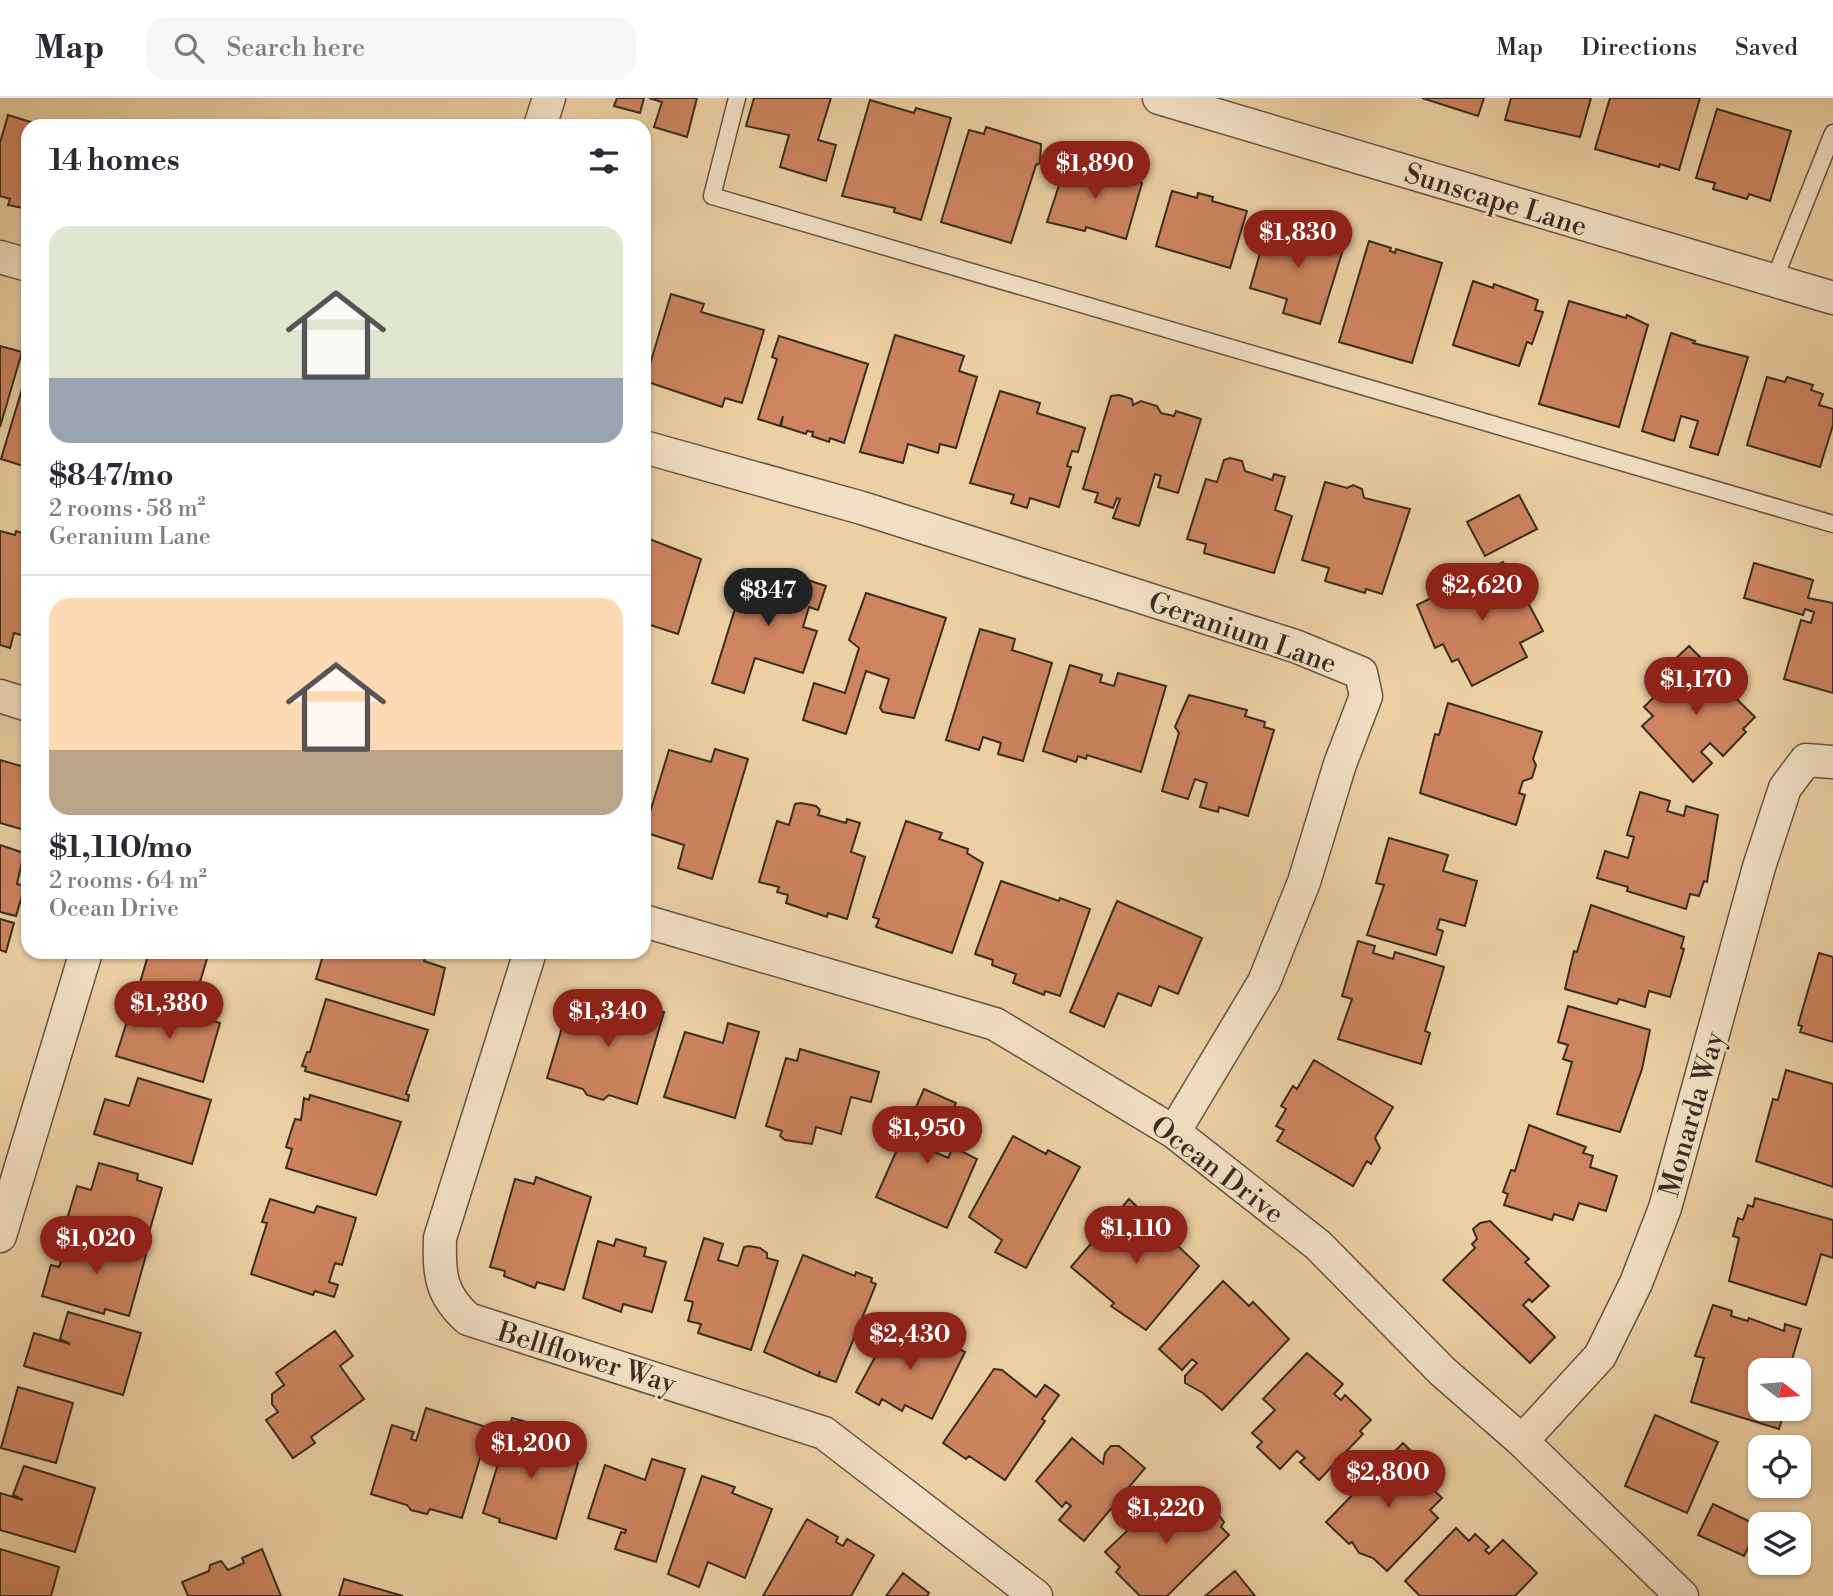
<!DOCTYPE html>
<meta charset="utf-8">
<style>
:root{--surface:#fff;--page:#f7f7f7;--text:#2b2b33;--muted:#7c7c81;--line:#e1e1e2;--accent:#8f2418}
body{margin:0;font-family:"Libre Bodoni",serif;background:var(--page);color:var(--text);height:100vh;display:flex;flex-direction:column;font-size:26px;white-space:nowrap}
*{box-sizing:border-box;margin:0}
p{font-size:23px;color:var(--muted)}
.icon{flex:none;width:38px;height:38px;fill:none;stroke:currentColor;stroke-width:2;stroke-linecap:round;stroke-linejoin:round}
.map{position:relative;flex:1;overflow:hidden}
.details{position:absolute;left:21px;top:21px;width:630px;height:840px;display:flex;flex-direction:column;background:var(--surface);border-radius:21px;box-shadow:0 2px 5px #0004}
.details>*{flex:none}
.needle{width:46px;rotate:106deg}
.fabs{position:absolute;left:1748px;top:1260px;display:grid;gap:14px}
.fabs a{display:grid;place-items:center;width:63px;height:63px;border-radius:14px;background:var(--surface);box-shadow:0 2px 5px #0004;font-size:35px}
.price{position:absolute;translate:-50% -60px;padding:0 16px;border-radius:24px;background:var(--accent);color:#fff;font-size:23px;line-height:46px;filter:drop-shadow(0 2px 4px #0008)}
.price::after{content:'';position:absolute;left:50%;top:42px;width:21px;height:16px;margin-left:-10px;background:inherit;clip-path:polygon(0 0,100% 0,50% 100%)}
.price.active{background:#222;color:#fff}
ul{padding:0;list-style:none}
li{display:grid;align-content:center;gap:14px;height:371px;padding:0 28px}
li+li{border-top:2px solid var(--line)}
li span{display:grid;place-items:center;height:217px;border-radius:21px;color:#555}
li>.icon{margin-inline-start:auto}
span .icon{width:126px;height:126px;fill:#fffc;stroke-width:1}
li b{font-size:30px}
h2{display:flex;justify-content:space-between;align-items:center;height:84px;padding:0 28px;font-size:30px}
header{display:flex;align-items:center;gap:42px;box-sizing:border-box;height:98px;padding:0 35px;background:var(--surface);border-bottom:2px solid var(--line)}
header strong{font-size:33px}
nav{display:flex;gap:38px;margin-inline-start:auto;font-size:24px}
.search{width:490px;height:63px;background:var(--page);display:flex;align-items:center;gap:18px;box-sizing:border-box;padding:0 24px;border-radius:21px;color:var(--muted);font-size:26px}
.map>svg:first-child{display:block}
</style>
<header>
<strong>Map</strong>
<div class="search"><svg class="icon" aria-label="search" viewBox="0 0 24 24"><circle cx="10" cy="10" r="6"/><path d="M15 15l6 6"/></svg>Search here</div>
<nav><a>Map</a><a>Directions</a><a>Saved</a></nav>
</header>
<div class="map">
<svg width="1833" height="1498" viewBox="0 0 1833 1498">
<rect width="100%" height="100%" fill="#ecd0a4"/>
<filter id="stains"><feTurbulence type="fractalNoise" baseFrequency=".00286" numOctaves="4"/><feColorMatrix values="0 0 0 0 .2 0 0 0 0 .09 0 0 0 0 .02 0 0 0 .5 -.17"/></filter>
<radialGradient id="worn" r=".72"><stop offset=".6" stop-color="#630" stop-opacity="0"/><stop offset="1" stop-color="#630" stop-opacity=".3"/></radialGradient>
<path fill="#cd845f" stroke="#372d22" stroke-width="2" d="M617,0H644L640,15L614,8Z
M649,0H697L687,39L654,29L662,4Z
M754,0H831L818,42L836,47L826,83L780,69L789,37L746,28Z
M1422,0H1484L1478,18Z
M1511,0H1591L1580,39L1505,22Z
M1610,0H1700L1679,72L1660,66L1659,69L1595,51Z
M870,2L914,15L916,10L951,20L921,122L894,114L895,110L842,98Z
M1717,11L1791,33L1770,103L1749,96L1747,101L1713,91L1715,85L1696,80Z
M8,17L44,28H28V111L8,107L10,101L0,98V45Z
M986,29L1041,46L1040,65L1036,67L1011,145L941,124L969,32L984,36Z
M1087,65L1107,70L1106,74L1142,85L1126,141L1086,129L1085,133L1047,124L1066,66L1085,72Z
M1172,93L1197,100L1198,95L1213,99L1212,103L1247,113L1230,170L1156,148Z
M1269,124L1298,133L1299,130L1345,145L1320,226L1283,215L1287,201L1250,190Z
M1369,143L1391,150L1390,153L1395,155L1396,151L1442,165L1412,265L1339,244Z
M1473,183L1493,190L1494,186L1538,202L1535,212L1543,214L1532,246L1527,244L1519,268L1453,247Z
M671,196L704,206L701,214L764,232L742,305L725,300L722,309L645,283Z
M1569,203L1626,220L1627,217L1648,227L1619,329L1539,306Z
M1671,235L1695,243L1693,245L1748,259L1718,357L1690,349L1698,323L1681,318L1674,343L1642,333Z
M895,237L964,258L959,273L977,279L956,350L940,346L938,355L908,346L903,365L860,354Z
M779,238L868,266L844,345L830,340L829,344L812,338L813,334L807,333L806,336L781,328L783,318L780,328L758,321L777,261L772,259Z
M0,248L22,254L0,329Z
M28,271V373L27,369L1,361Z
M1767,279L1785,284L1787,279L1813,287L1811,292L1823,296L1819,307L1833,311V327L1820,369L1747,347Z
M1000,293L1040,305L1037,315L1085,330L1078,354L1072,353L1067,368L1071,369L1059,409L1030,400L1027,410L1011,405L1014,397L970,385Z
M1119,297L1132,301L1133,307L1141,303L1157,308L1161,315L1174,318L1176,313L1201,321L1178,395L1158,389L1161,378L1155,376L1139,428L1113,420L1120,401L1117,400L1113,410L1095,404L1098,395L1083,391L1111,298Z
M1230,360L1242,363L1245,373L1272,382L1274,376L1285,379L1275,412L1292,418L1274,475L1204,455L1206,446L1187,441L1206,381L1217,384L1224,362Z
M1325,384L1347,390L1353,387L1362,391L1364,400L1410,411L1382,496L1366,491L1365,495L1325,483L1329,470L1302,462Z
M1519,397L1537,431L1485,458L1467,424Z
M0,433L15,437L16,433L28,437V539L14,535L10,550L0,547Z
M644,439L701,461L678,536L644,525Z
M1503,464L1514,486L1517,484L1543,533L1520,545L1527,559L1472,588L1458,561L1452,564L1443,546L1435,550L1417,507Z
M1754,465L1813,482L1808,500L1833,505V595L1784,581L1801,522L1811,525L1814,514L1805,511L1803,517L1744,500Z
M747,472L790,486L792,477L826,488L818,512L809,509L803,529L817,533L803,575L755,560L744,595L712,585Z
M866,495L946,520L914,620L883,614L880,610L889,581L866,573L846,636L803,622L814,585L845,595L859,550L849,542Z
M980,531L1015,541L1012,552L1052,565L1023,663L998,656L1001,645L983,639L979,652L946,642Z
M1689,548L1705,564L1702,567L1755,619L1743,631L1746,634L1723,658L1710,645L1701,654L1712,665L1693,684L1642,628L1653,618L1644,609L1661,592L1670,601L1687,584L1670,566Z
M1070,567L1102,577L1100,584L1114,588L1118,575L1166,588L1141,674L1087,657L1086,661L1078,658L1076,664L1043,653Z
M1189,597L1247,612L1245,618L1265,624L1264,629L1274,632L1248,718L1219,709L1218,714L1200,709L1207,685L1195,681L1188,701L1162,693L1179,635L1175,629Z
M1448,605L1542,634L1533,661L1536,667L1532,680L1523,683L1519,695L1525,697L1516,727L1420,695L1435,636L1439,637Z
M715,651L748,661L712,781L678,770L684,747L644,734L669,652L711,664Z
M0,662L28,670V733L0,725Z
M1640,694L1670,703L1667,713L1684,718L1686,708L1718,717L1707,784L1704,783L1699,798L1690,796L1686,811L1627,793L1628,789L1597,780L1605,753L1628,760L1634,739L1627,737Z
M801,705L816,708L820,712L818,717L846,725L847,721L860,725L851,754L865,759L847,821L828,815L827,819L786,805L788,797L777,794L779,789L759,784L777,723L789,727L795,706Z
M906,723L942,735L939,741L968,751L967,755L983,765L952,855L876,829L879,821L873,819Z
M1389,740L1448,757L1443,773L1477,783L1465,828L1440,821L1437,831L1443,833L1436,857L1367,837L1384,787L1376,785Z
M0,747L24,755L17,786L25,788L16,818L0,814Z
M1001,783L1059,803L1060,800L1090,811L1060,898L1045,893L1044,897L1013,885L1016,876L992,867L993,862L975,856Z
M1117,803L1202,840L1178,896L1159,888L1151,908L1118,895L1104,929L1070,914Z
M1591,807L1684,839L1681,850L1684,851L1670,899L1649,893L1645,909L1619,901L1617,906L1565,891L1574,853L1577,854Z
M0,821L14,825L6,854L0,852Z
M1358,843L1375,848L1373,855L1393,861L1395,854L1444,869L1425,933L1430,935L1421,966L1338,941L1352,901L1342,898Z
M149,854H209L194,904L139,888Z
M324,854H427L424,863L445,870L434,917L316,881Z
M1819,855L1833,859V944L1800,934L1802,928L1798,927Z
M604,894L664,914L637,1006L609,997L603,1002L587,997L583,991L547,980L567,913L589,919L587,926L593,928Z
M326,901L428,932L406,996L409,997L408,1003L305,973L306,969L302,968L307,954H310Z
M141,902L220,925L203,984L116,958L128,920L135,923Z
M1568,908L1650,932L1642,971L1620,1034L1557,1016L1572,964L1563,961L1568,947L1558,944Z
M728,925L759,934L735,1020L664,999L685,934L723,945Z
M800,951L879,974L871,1004L851,999L841,1036L816,1029L812,1046L785,1042L780,1038L782,1033L766,1028L786,960L797,963Z
M1314,962L1393,1009L1375,1040L1380,1050L1371,1066L1367,1063L1353,1088L1277,1043L1284,1032L1276,1028L1286,1011L1281,1008L1293,988L1297,991Z
M1786,972L1833,986V1089L1756,1063L1773,1001L1778,1002Z
M138,980L211,1002L192,1066L94,1036L105,1001L129,1008Z
M924,991L956,1005L935,1054L948,1060L953,1049L977,1061L947,1130L876,1099Z
M310,997L401,1024L376,1097L286,1070L292,1051L286,1049L295,1021L301,1022L304,1000L309,1002Z
M1529,1027L1586,1049L1583,1055L1593,1058L1590,1069L1617,1078L1606,1113L1579,1105L1573,1122L1554,1116L1552,1122L1504,1107L1508,1096L1503,1094L1511,1072L1515,1073Z
M1013,1038L1046,1056L1048,1052L1080,1069L1026,1170L995,1154L1002,1142L969,1119Z
M99,1065L138,1076L137,1082L162,1090L148,1138L123,1130L121,1137L67,1121L77,1088L91,1092Z
M536,1079L591,1099L564,1192L537,1184L535,1190L504,1178L505,1173L490,1169L515,1081L534,1086Z
M1755,1100L1833,1122V1160L1821,1156L1806,1207L1729,1183L1739,1140L1733,1138L1738,1120L1743,1122L1748,1107L1753,1109Z
M270,1101L314,1115L317,1108L356,1120L342,1167L335,1165L329,1184L338,1187L334,1199L315,1193L313,1197L251,1176L267,1125L262,1124Z
M1129,1101L1199,1168L1146,1232L1111,1208L1114,1205L1071,1169Z
M1490,1123L1529,1161L1525,1164L1549,1188L1532,1204L1529,1201L1523,1207L1555,1239L1530,1265L1443,1182L1475,1150L1472,1146L1477,1141L1473,1131L1480,1125Z
M71,1135L146,1157L129,1218L105,1211L104,1216L42,1198L51,1167L59,1169Z
M704,1140L723,1146L718,1162L738,1168L744,1149L749,1148L760,1150L767,1155V1160L778,1163L751,1252L698,1235L701,1226L688,1223L693,1204L685,1202Z
M616,1141L646,1150L644,1158L666,1164L652,1214L623,1206L621,1214L583,1200L598,1143L614,1148Z
M803,1157L855,1178L856,1174L872,1180L871,1184L876,1186L836,1284L819,1278L820,1273L818,1278L764,1254Z
M1223,1183L1249,1208L1253,1204L1289,1241L1222,1312L1203,1295L1185,1285V1278L1197,1265L1192,1261L1182,1272L1159,1251Z
M1713,1207L1732,1213L1731,1218L1748,1223L1749,1220L1784,1233L1785,1226L1801,1231L1789,1272H1760V1311H1785L1779,1331L1691,1304L1704,1260L1695,1258Z
M68,1214L141,1235L123,1297L24,1268L34,1235L70,1246L60,1241Z
M893,1226L912,1232V1236L941,1252L945,1244L965,1254L932,1321L905,1307L902,1313L882,1301L879,1307L856,1294Z
M335,1233L353,1258L340,1268L364,1301L311,1339L315,1345L293,1360L266,1322L278,1314L272,1306V1296L284,1287L276,1275Z
M1307,1255L1343,1286L1334,1296L1341,1302L1345,1297L1371,1322L1360,1333L1363,1336L1319,1382L1300,1364L1305,1360L1297,1353L1280,1371L1257,1349L1262,1344L1252,1335L1275,1312L1263,1301Z
M994,1271L1002,1272L1036,1299L1045,1287L1059,1297L1042,1321L1045,1323L1005,1382L969,1358L966,1361L943,1345Z
M18,1289L73,1305L56,1365L1,1350Z
M426,1310L489,1330L462,1420L430,1411L427,1416L411,1412L407,1407L371,1396L392,1327L414,1334L411,1341L416,1343Z
M1655,1317L1718,1344L1687,1415L1625,1388Z
M512,1320L547,1330L544,1336L561,1341L556,1355L578,1365L556,1441L499,1424L500,1421L483,1415Z
M1072,1340L1103,1366L1105,1355L1111,1348H1119L1145,1370L1084,1443L1059,1422L1071,1408L1066,1404L1062,1409L1036,1383Z
M1403,1345L1423,1365L1415,1374L1442,1400L1430,1412L1438,1420L1387,1473L1373,1460L1359,1455L1352,1444L1349,1446L1326,1424Z
M652,1361L685,1371L656,1464L615,1451L621,1434L625,1435L626,1432L588,1420L605,1367L645,1382Z
M24,1368L95,1390L75,1454L0,1432V1395L23,1402L13,1397Z
M702,1378L735,1389L732,1395L772,1411L745,1480L708,1464L699,1489L668,1476Z
M1171,1391L1200,1420L1206,1414L1218,1416L1224,1424L1221,1429L1229,1437L1167,1498H1140L1116,1474L1120,1469L1105,1454Z
M1713,1406L1759,1428L1744,1458L1698,1437Z
M807,1421L838,1439L836,1444L843,1448L847,1441L874,1457L851,1498H763Z
M1456,1430L1469,1443L1475,1436L1489,1449L1485,1452L1489,1456L1503,1442L1537,1475L1515,1498H1420L1405,1483Z
M0,1451L59,1469L51,1498H0Z
M262,1451L281,1498H188L182,1484L209,1473L210,1467L221,1463L228,1472L244,1465L242,1460Z
M1235,1473L1255,1498H1205Z
M903,1475L929,1495L927,1498H886Z
M344,1481L403,1498H339Z"/>
<g fill="none" stroke-linecap="round" stroke-linejoin="round">
<g stroke="#645642" stroke-width="19">
<path id="service" d="M737,0L712,98L1833,426
M1774,182L1833,35"/>
</g>
<g stroke="#645642" stroke-width="35">
<path id="minor" d="M1159,0L1833,200
M540,28L549,0
M0,159L28,167
M644,349L862,410L1295,548L1361,575L1366,598L1340,666L1304,784L1264,884L1174,1034
M0,598L28,607
M644,823L995,926L1174,1034L1318,1147L1442,1273L1522,1343L1682,1498
M530,854L440,1140C439,1176 440,1196 468,1221L824,1335L1036,1498
M0,1138L86,854
M1522,1343L1600,1258L1636,1185L1665,1110L1759,769L1785,690L1806,662L1833,664"/>
</g>
<use href="#service" stroke="#f3e0c4" stroke-width="16"/>
<use href="#minor" stroke="#f3e0c4" stroke-width="32"/>
</g>
<g text-anchor="middle" stroke-width="5" stroke-linejoin="round" paint-order="stroke">
<g font-size="28" fill="#372d22" stroke="#f3e0c4">
<text transform="translate(1496 101) rotate(17)" y="10">Sunscape Lane</text>
<text transform="translate(1243 534) rotate(19)" y="10">Geranium Lane</text>
<text transform="translate(1691 1016) rotate(-74)" y="10">Monarda Way</text>
<text transform="translate(1218 1071) rotate(37)" y="10">Ocean Drive</text>
<text transform="translate(587 1259) rotate(17)" y="10">Bellflower Way</text>
</g>
</g>
<rect width="100%" height="100%" filter="url(#stains)"/>
<rect width="100%" height="100%" fill="url(#worn)"/>
</svg>
<div class="fabs">
<a><svg class="needle" viewBox="-14 -14 28 28"><path d="M0-13l5 13h-10z" fill="#e53935"/><path d="M0 13l5-13h-10z" fill="#7c7c81"/></svg></a>
<a><svg class="icon" aria-label="locate" viewBox="0 0 24 24"><circle cx="12" cy="12" r="6"/><path d="M12 2v4M12 18v4M2 12h4M18 12h4"/></svg></a>
<a><svg class="icon" aria-label="layers" viewBox="0 0 24 24"><path d="M12 4l9 5-9 5-9-5zM3 14l9 5 9-5"/></svg></a>
</div>
<b class="price" style="left:1095px;top:103px">$1,890</b>
<b class="price" style="left:1298px;top:172px">$1,830</b>
<b class="price" style="left:1482px;top:525px">$2,620</b>
<b class="price active" style="left:768px;top:530px">$847</b>
<b class="price" style="left:1696px;top:619px">$1,170</b>
<b class="price" style="left:169px;top:943px">$1,380</b>
<b class="price" style="left:608px;top:951px">$1,340</b>
<b class="price" style="left:927px;top:1068px">$1,950</b>
<b class="price" style="left:1136px;top:1168px">$1,110</b>
<b class="price" style="left:96px;top:1178px">$1,020</b>
<b class="price" style="left:910px;top:1274px">$2,430</b>
<b class="price" style="left:531px;top:1383px">$1,200</b>
<b class="price" style="left:1388px;top:1412px">$2,800</b>
<b class="price" style="left:1166px;top:1448px">$1,220</b>
<section class="details">
<h2>14 homes<svg class="icon" aria-label="filters" viewBox="0 0 24 24"><path d="M4 7h16M4 17h16"/><circle cx="9" cy="7" r="2"/><circle cx="15" cy="17" r="2"/></svg></h2>
<ul>
<li><span style="background:linear-gradient(#dfe7d0 70%,#9aa5b1 0)"><svg class="icon" aria-label="home" viewBox="0 0 24 24"><path d="M3 11l9-7 9 7M6 9v11h12V9"/></svg></span><div><b>$847/mo</b><p>2 rooms · 58 m²</p><p>Geranium Lane</p></div></li>
<li><span style="background:linear-gradient(#ffd9b3 70%,#b9a48a 0)"><svg class="icon" aria-label="home" viewBox="0 0 24 24"><path d="M3 11l9-7 9 7M6 9v11h12V9"/></svg></span><div><b>$1,110/mo</b><p>2 rooms · 64 m²</p><p>Ocean Drive</p></div></li>
</ul>
</section>
</div>
